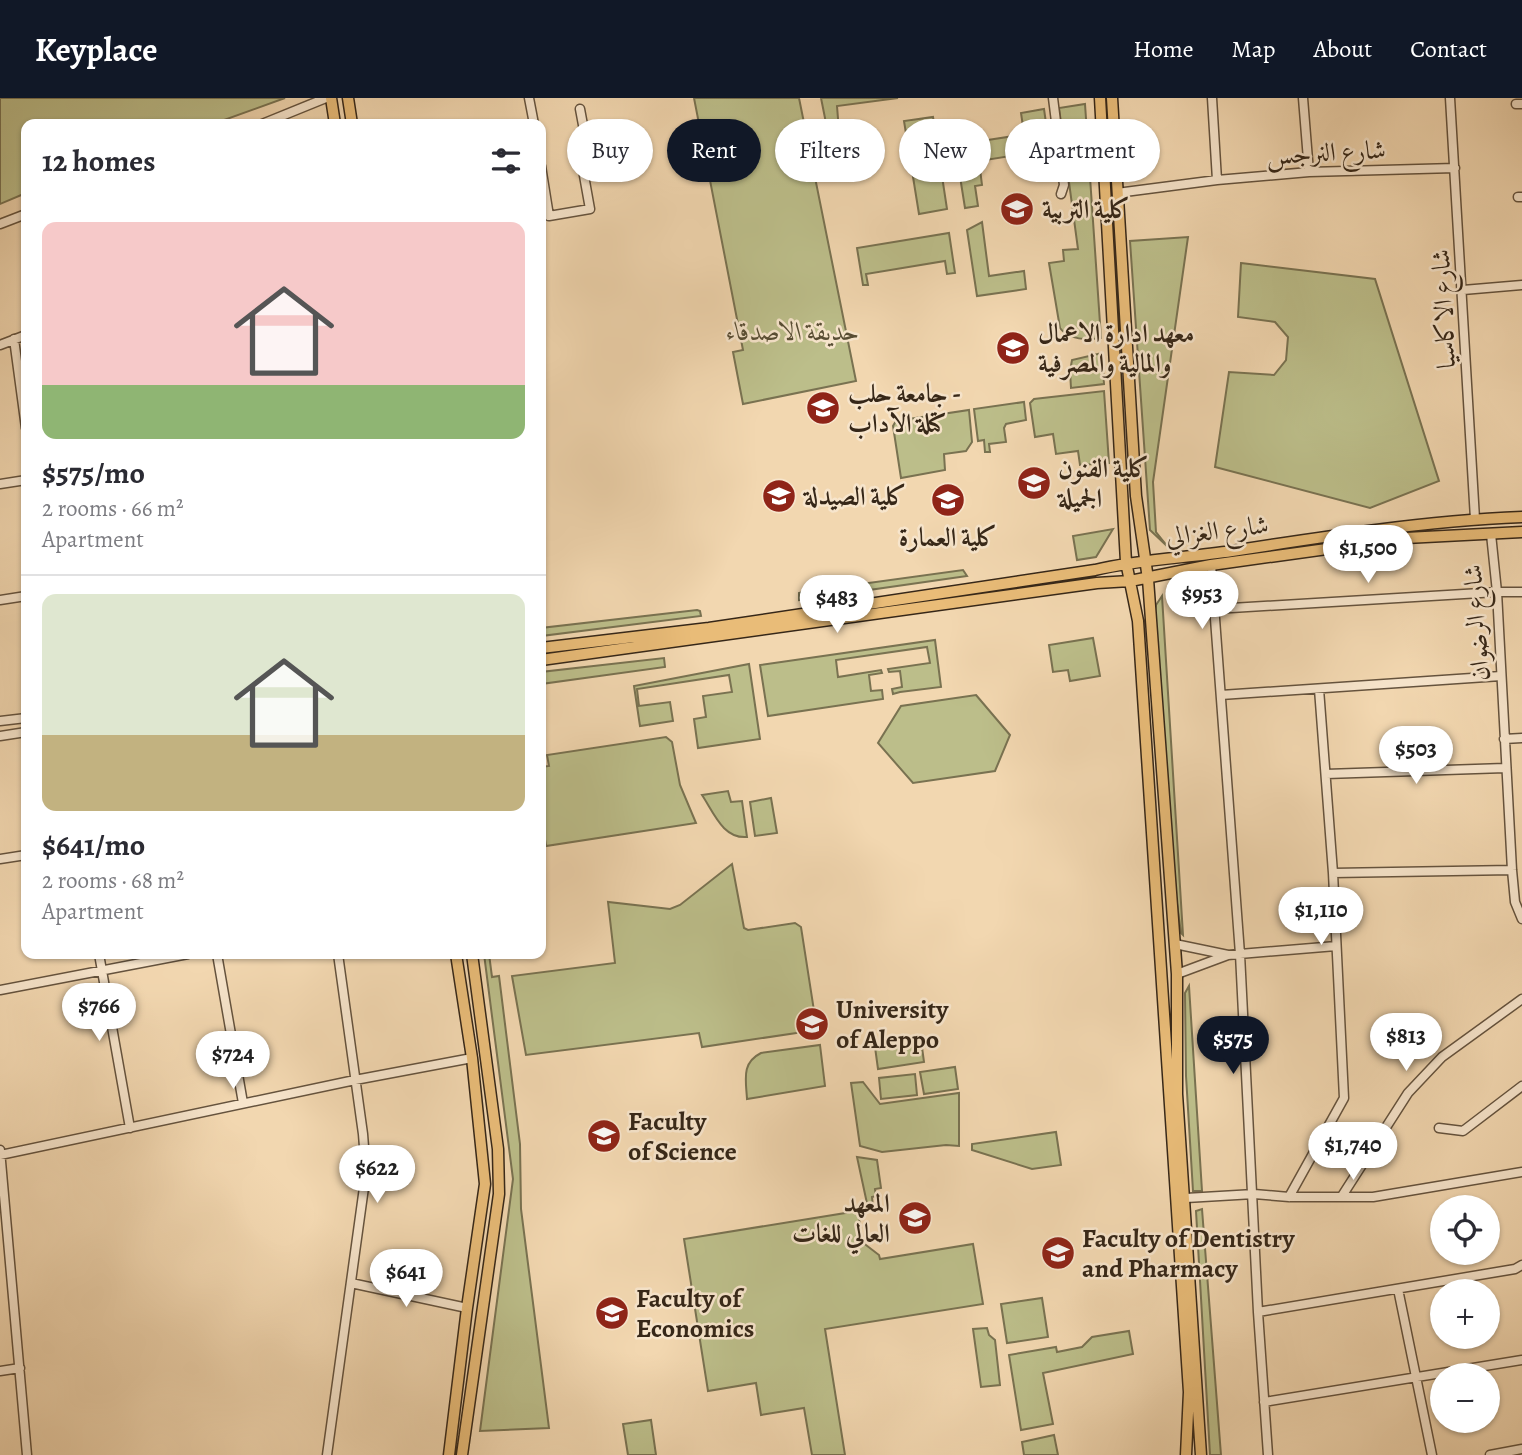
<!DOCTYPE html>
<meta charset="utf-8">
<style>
:root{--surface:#fff;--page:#f7f7f7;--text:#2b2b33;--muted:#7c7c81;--line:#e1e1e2;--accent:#111827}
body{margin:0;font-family:Alegreya,Amiri,serif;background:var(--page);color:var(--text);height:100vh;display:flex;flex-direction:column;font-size:26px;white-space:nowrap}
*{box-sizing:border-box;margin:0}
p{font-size:23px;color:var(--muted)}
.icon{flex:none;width:38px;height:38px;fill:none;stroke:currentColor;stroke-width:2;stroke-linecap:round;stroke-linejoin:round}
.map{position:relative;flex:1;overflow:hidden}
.sheet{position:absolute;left:21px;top:21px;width:525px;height:840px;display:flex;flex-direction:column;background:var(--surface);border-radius:14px;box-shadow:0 2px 5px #0004}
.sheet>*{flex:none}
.top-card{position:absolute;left:567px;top:21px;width:665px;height:63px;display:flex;gap:14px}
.buttons{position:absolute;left:1430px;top:1097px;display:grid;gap:14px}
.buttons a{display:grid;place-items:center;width:70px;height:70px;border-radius:50%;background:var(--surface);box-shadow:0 2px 5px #0004;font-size:35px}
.price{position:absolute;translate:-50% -60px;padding:0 16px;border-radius:24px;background:#fff;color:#222;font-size:23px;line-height:46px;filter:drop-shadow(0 2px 4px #0008)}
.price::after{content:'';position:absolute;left:50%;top:42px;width:21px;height:16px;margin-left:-10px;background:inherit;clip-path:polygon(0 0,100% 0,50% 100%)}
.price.selected{background:var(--accent);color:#fff}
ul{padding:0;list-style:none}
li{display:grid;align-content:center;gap:14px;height:371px;padding:0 21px}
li+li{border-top:2px solid var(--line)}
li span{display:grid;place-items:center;height:217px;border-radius:14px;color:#555}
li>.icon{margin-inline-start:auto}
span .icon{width:126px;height:126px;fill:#fffc;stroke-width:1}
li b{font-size:30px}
h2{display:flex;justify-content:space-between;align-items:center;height:84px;padding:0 21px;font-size:30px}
.pill{padding:0 24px;border-radius:32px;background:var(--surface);box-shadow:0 2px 5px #0004;font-size:24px;line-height:63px}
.pill.selected{background:var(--accent);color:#fff}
header{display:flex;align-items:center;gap:42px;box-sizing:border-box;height:98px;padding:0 35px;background:var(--accent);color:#fff}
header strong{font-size:33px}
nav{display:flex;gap:38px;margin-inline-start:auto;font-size:24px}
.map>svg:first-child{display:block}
</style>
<header>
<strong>Keyplace</strong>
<nav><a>Home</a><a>Map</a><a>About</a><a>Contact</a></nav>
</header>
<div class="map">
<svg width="1522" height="1357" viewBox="0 0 1522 1357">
<rect width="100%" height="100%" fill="#f2d7b0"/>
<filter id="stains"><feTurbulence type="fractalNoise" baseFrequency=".00286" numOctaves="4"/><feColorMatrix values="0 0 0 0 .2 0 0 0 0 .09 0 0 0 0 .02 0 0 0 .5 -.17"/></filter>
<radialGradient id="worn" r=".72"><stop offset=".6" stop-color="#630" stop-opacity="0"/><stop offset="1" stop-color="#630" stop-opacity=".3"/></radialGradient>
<path fill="#bcbe8a" stroke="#797251" stroke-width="2" d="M0,0H285L213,26H26V95L0,106Z
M694,0H799L856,283L743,306L733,254L743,252Z
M821,0H898L837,8L839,33L828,35Z
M1085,6L1101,240C1087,242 1069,242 1060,230L1049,165L1064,163L1063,152L1078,151L1059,10Z
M1044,11L1049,46L1026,49L1021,15Z
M933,19L947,111L919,116L904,23Z
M1014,38L1017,57L979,63L982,87L975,88L978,108L965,110L955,47Z
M982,124L989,178L1024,173L1026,191L977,198L967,132Z
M949,135L955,175L947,176L945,163L866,176L868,187H863L857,150Z
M1188,139L1153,384L1156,434L1168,449L1150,432L1130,143Z
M1241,165L1375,181L1439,383L1370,410L1215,369L1229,274L1274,277L1286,262L1288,239L1275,224L1238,219Z
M1102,255L1104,286L1071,290L1070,273L1072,262Z
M1104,293L1109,365L1080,367L1078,353L1056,356L1053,336L1035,339L1030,305L1034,301Z
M1024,304L1026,322L1006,326L1004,330L1006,344L989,346L990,354H985L984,342L978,343L974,311Z
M969,312L972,344L966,353L944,356L945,372L901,380L893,328L896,323Z
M1113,431L1096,459L1077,462L1073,438Z
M963,472L967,478L799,502V495L803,494Z
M1162,498L1183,837L1181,835L1169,747L1154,520L1156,507Z
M697,512L700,513L701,518L541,538V530Z
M1093,540L1100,578L1070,583L1068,572L1053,574L1049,547Z
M935,542L941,589L900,594L893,596L892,591L902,589L900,573L889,574L888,571L930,565L927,549L836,562L838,579L881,572L882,575L869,577L871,593L882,592L883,601L768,618L760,567Z
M664,560L665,569L541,586V574Z
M749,566L760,641L698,650L694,621L706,619L703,598L732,594L729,577L637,591L639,608L670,604L673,623L640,628L634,588Z
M976,597L1010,637L995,673L913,685L878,645L901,608Z
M666,639L672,644L680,687L696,725L546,748L541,715V669L549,668L547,657Z
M728,693L731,704L742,703L747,739C723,741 714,715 702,697Z
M771,700L777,735L755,738L750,704Z
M732,766L744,830L748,832L795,825L801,829L817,932L702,949L699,935L526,957L512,878L615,865L608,804L670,811L680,807Z
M484,856H489L492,879L499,878L520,1046L521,1111L549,1330L480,1333L513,1081Z
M1189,888L1202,1093H1193L1186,978L1185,895Z
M921,942L924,964L878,971L875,949Z
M820,947L825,988L747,1001C746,982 741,965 761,955Z
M955,969L958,991L924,996L920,974Z
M915,976L917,997L881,1001L879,980Z
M863,984L880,1006L959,995V1048L946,1047L882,1054L860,1048L851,985Z
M1056,1034L1061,1067L1032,1071L972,1052V1046Z
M857,1059L877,1062L881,1090L875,1091L876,1098L872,1099L873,1109L868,1110Z
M1202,1111L1221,1357H1210L1196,1113Z
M858,1113L862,1144L879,1157L880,1161L973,1146L983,1206L825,1231L845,1357H812L804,1310L761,1317L756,1285L708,1293L684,1141Z
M1042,1200L1048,1239L1007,1245L1001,1206Z
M987,1230L989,1237L995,1242L1000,1287L981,1289L973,1231Z
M1129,1233L1133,1256L1043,1275L1053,1326L1021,1332L1009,1257L1056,1249L1057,1254L1082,1249L1092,1239Z
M651,1322L656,1357H628L623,1326Z
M1054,1337L1058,1357H1024L1022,1344Z"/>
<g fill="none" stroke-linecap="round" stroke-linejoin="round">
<g stroke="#65533e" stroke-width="11">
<path id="minor" d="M529,0L534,26
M1053,0L1064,87L1061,96
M1212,0L1217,82
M1303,0L1309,74
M1450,0L1475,421
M1516,6H1522
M262,26L326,0
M541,68L549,118L590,111L583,72L589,59L580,11
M1117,95L1217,82L1309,74L1455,70
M1518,99H1522
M0,126L26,116
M1463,192L1522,187
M14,241L26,330
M0,247L26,237
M0,386L26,382
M1491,436L1497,494L1512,772L1515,804L1522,821
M1211,467L1240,856L1258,1214L1268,1357
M0,502L26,498
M1215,511L1497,494H1522
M1221,597L1501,578
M0,623L26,620
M0,638L26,634
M1504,641L1522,640
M1326,676L1505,670
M0,761L26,757
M1333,775L1512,772
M1175,846L1228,857L1177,876
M99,856L130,1030
M217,856L243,1005
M1228,857L1336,848
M0,892L188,856
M1439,1030L1463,1033L1522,988
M0,1052L27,1357
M0,1057L355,982L472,960
M1342,1098L1408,995L1442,959L1522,901
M1289,1099L1344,1000L1333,775L1319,591
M1186,1100L1254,1096L1289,1099H1373L1522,1074
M351,1185L467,1210
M1398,1191L1432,1357
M1258,1214L1515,1171L1522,1167
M0,1273L20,1270
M1264,1304L1522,1262
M327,1357L366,1075L363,1036L338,856
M1490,1357L1522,1351"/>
</g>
<g stroke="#362718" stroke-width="13">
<path id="major" d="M331,0L335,26
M348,0L352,26
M1100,0L1126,464L1138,523L1189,1294L1186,1357
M1112,0L1136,398L1148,481L1177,876V996L1201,1357
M541,550L709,530L1095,472C1140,461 1186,460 1232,453C1328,438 1424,423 1522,419
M541,562L1097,485L1130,483L1211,467L1406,440L1522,434
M449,1357L467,1210L485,1086L472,960L456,856
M462,1357L499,1096L498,1051L472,856"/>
</g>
<use href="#minor" stroke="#f7e5cc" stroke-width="8"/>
<use href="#major" stroke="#e9bc78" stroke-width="10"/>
</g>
<defs>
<g id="university-disc" transform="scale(1.75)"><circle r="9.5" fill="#8f2418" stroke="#f7e5cc"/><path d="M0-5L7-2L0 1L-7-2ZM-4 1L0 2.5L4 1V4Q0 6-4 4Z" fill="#fff"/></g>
</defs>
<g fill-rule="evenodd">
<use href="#university-disc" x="1017" y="111"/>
<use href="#university-disc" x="1013" y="250"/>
<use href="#university-disc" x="823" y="310"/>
<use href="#university-disc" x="1034" y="385"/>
<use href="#university-disc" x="779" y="398"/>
<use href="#university-disc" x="948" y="402"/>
<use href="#university-disc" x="812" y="926"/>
<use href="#university-disc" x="604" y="1038"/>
<use href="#university-disc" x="915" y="1120"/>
<use href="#university-disc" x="1058" y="1155"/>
<use href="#university-disc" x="612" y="1215"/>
</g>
<g text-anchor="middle" stroke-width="5" stroke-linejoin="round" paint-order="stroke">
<g font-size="26" fill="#362718" stroke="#f7e5cc">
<text transform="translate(1326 54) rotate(-3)" y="9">شارع النرجس</text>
<text transform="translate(1443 211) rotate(-93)" y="9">شارع الاكاسيا</text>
<text transform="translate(1217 432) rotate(-7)" y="9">شارع الغزالي</text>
<text transform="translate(1476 525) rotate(-94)" y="9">شارع الرضوان</text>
</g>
<g font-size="26" font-weight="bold" fill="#362718" stroke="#f7e5cc" text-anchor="start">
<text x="1042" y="120">كلية التربية</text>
<text x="1038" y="244">معهد ادارة الاعمال<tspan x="1038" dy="30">والمالية والمصرفية</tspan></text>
<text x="848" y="304">جامعة حلب -<tspan x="848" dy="30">كتلة الآداب</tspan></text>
<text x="1058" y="379">كلية الفنون<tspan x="1058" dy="30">الجميلة</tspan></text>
<text x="804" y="407">كلية الصيدلة</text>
<text x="948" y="448" text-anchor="middle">كلية العمارة</text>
<text x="836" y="920">University<tspan x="836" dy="30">of Aleppo</tspan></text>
<text x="628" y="1032">Faculty<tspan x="628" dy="30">of Science</tspan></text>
<text x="890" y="1114" text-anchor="end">المعهد<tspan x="890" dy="30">العالي للغات</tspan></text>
<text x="1082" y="1149">Faculty of Dentistry<tspan x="1082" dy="30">and Pharmacy</tspan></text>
<text x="636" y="1209">Faculty of<tspan x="636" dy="30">Economics</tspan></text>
</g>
<g font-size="26" font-style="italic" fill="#584d34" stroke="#f7e5cc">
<text x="793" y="242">حديقة الاصدقاء</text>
</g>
</g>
<rect width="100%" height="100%" filter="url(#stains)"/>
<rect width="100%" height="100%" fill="url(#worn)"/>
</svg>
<div class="buttons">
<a><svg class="icon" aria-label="locate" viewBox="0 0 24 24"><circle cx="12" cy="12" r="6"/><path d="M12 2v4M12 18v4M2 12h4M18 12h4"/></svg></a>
<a>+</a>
<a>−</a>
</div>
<b class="price" style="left:1368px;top:487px">$1,500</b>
<b class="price" style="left:1202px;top:533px">$953</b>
<b class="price" style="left:837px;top:537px">$483</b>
<b class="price" style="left:1416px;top:688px">$503</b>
<b class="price" style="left:1321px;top:849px">$1,110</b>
<b class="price" style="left:99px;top:945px">$766</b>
<b class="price" style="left:1406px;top:975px">$813</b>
<b class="price selected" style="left:1233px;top:978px">$575</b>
<b class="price" style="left:233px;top:993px">$724</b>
<b class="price" style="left:1353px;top:1084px">$1,740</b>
<b class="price" style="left:377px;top:1107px">$622</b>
<b class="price" style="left:406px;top:1211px">$641</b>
<div class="top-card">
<a class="pill">Buy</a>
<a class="pill selected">Rent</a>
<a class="pill">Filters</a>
<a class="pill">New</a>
<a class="pill">Apartment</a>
</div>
<section class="sheet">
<h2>12 homes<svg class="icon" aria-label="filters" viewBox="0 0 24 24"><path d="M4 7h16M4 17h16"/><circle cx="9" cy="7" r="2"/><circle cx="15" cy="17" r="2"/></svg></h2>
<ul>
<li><span style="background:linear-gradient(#f6c9c9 75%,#8fb573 0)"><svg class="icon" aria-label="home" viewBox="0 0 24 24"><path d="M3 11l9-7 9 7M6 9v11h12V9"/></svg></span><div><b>$575/mo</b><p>2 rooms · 66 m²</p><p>Apartment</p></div></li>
<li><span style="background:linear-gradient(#dfe7d0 65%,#c2b280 0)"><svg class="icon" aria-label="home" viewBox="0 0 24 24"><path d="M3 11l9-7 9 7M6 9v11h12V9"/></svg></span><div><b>$641/mo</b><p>2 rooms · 68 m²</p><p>Apartment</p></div></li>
</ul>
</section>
</div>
